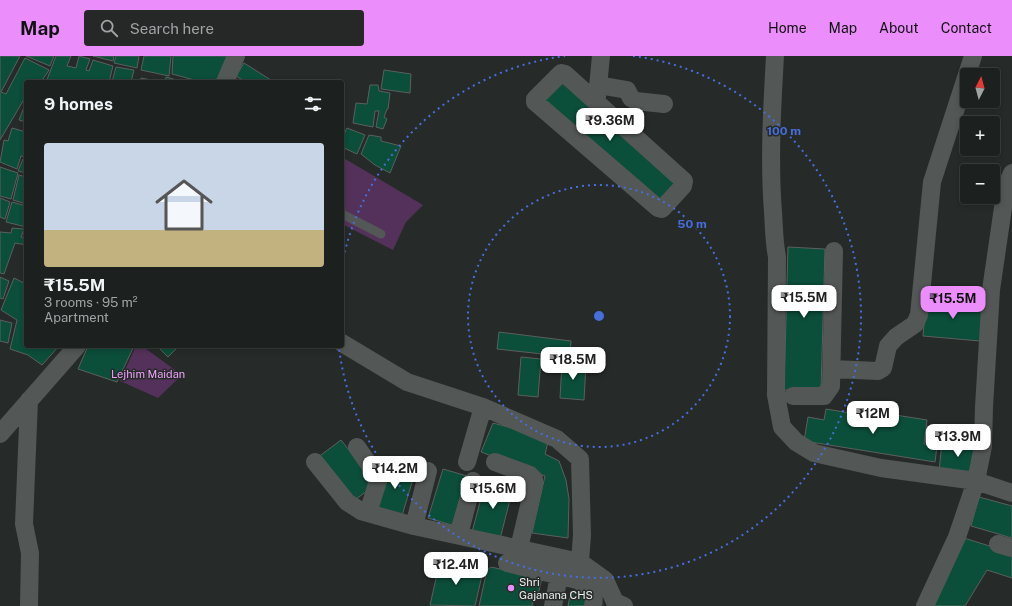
<!DOCTYPE html>
<meta charset="utf-8">
<style>
:root{--surface:#1c201e;--page:#252827;--text:#f1f3f6;--muted:#a0a3a4;--line:#3a3e3c;--accent:#eb8dfb}
body{margin:0;font-family:"Public Sans",sans-serif;background:var(--page);color:var(--text);height:100vh;display:flex;flex-direction:column;font-size:15px;white-space:nowrap}
*{box-sizing:border-box;margin:0}
p{font-size:13px;color:var(--muted)}
.icon{flex:none;width:22px;height:22px;fill:none;stroke:currentColor;stroke-width:2;stroke-linecap:round;stroke-linejoin:round}
.map{position:relative;flex:1;overflow:hidden}
.drawer{position:absolute;left:24px;top:24px;width:320px;height:268px;display:flex;flex-direction:column;background:var(--surface);border-radius:4px;box-shadow:0 2px 6px #0003,0 0 0 1px var(--line)}
.drawer>*{flex:none}
.needle{width:26px;rotate:6deg}
.buttons{position:absolute;left:960px;top:12px;display:grid;gap:8px}
.buttons a{display:grid;place-items:center;width:40px;height:40px;border-radius:4px;background:var(--surface);box-shadow:0 2px 6px #0003,0 0 0 1px var(--line);font-size:20px}
.price{position:absolute;translate:-50% -34px;padding:0 9px;border-radius:8px;background:#fff;color:#222;font-size:13px;line-height:26px;filter:drop-shadow(0 1px 2px #0008)}
.price::after{content:'';position:absolute;left:50%;top:24px;width:12px;height:9px;margin-left:-6px;background:inherit;clip-path:polygon(0 0,100% 0,50% 100%)}
.price.selected{background:var(--accent);color:#111}
ul{padding:0;list-style:none}
li{display:grid;align-content:center;gap:8px;height:212px;padding:0 20px}
li+li{border-top:1px solid var(--line)}
li span{display:grid;place-items:center;height:124px;border-radius:4px;color:#555}
li>.icon{margin-inline-start:auto}
span .icon{width:72px;height:72px;fill:#fffc;stroke-width:1}
li b{font-size:17px}
h2{display:flex;justify-content:space-between;align-items:center;height:48px;padding:0 20px;font-size:17px}
header{display:flex;align-items:center;gap:24px;box-sizing:border-box;height:56px;padding:0 20px;background:var(--accent);color:#111}
header strong{font-size:19px}
nav{display:flex;gap:22px;margin-inline-start:auto;font-size:14px}
.search{width:280px;height:36px;background:var(--page);display:flex;align-items:center;gap:10px;box-sizing:border-box;padding:0 14px;border-radius:4px;color:var(--muted);font-size:15px}
.map>svg:first-child{display:block}
</style>
<header>
<strong>Map</strong>
<div class="search"><svg class="icon" aria-label="search" viewBox="0 0 24 24"><circle cx="10" cy="10" r="6"/><path d="M15 15l6 6"/></svg>Search here</div>
<nav><a>Home</a><a>Map</a><a>About</a><a>Contact</a></nav>
</header>
<div class="map">
<svg width="1012" height="550" viewBox="0 0 1012 550">
<rect width="100%" height="100%" fill="#262a28"/>
<path fill="#54315a" d="M342,101L423,149L406,166L393,194L342,168Z
M136,290H142L182,319L158,342L120,325Z"/>
<path fill="#0b4e39" stroke="#5b605e" d="M0,0H20L1,36L6,38L25,2L49,14L41,26H26V40L0,84Z
M26,0H54L50,10Z
M56,0H71L67,10L76,12L79,0L90,3L86,14L89,15L93,4L113,10L109,26H46Z
M93,0H114L113,5Z
M116,0H139L137,12L114,7Z
M144,0H171L169,20L141,14Z
M173,0H229L217,26H202L172,18Z
M244,7L274,26H246L236,20Z
M116,11L134,14L131,26H112Z
M384,14L411,18L410,37L381,33Z
M562,20L682,126L659,151L539,45Z
M166,21L184,26H165Z
M141,22L156,25L155,26H140Z
M370,29H378L379,35L390,37L388,53H387L384,61L387,63L383,73L376,71L379,55H375L373,71L353,67L356,47L367,48Z
M26,46V66L19,64Z
M12,72L26,76V101L21,100L17,113L0,106L4,84L8,85Z
M347,72L365,79L357,98L342,91V82Z
M369,79L381,81V85L401,90L390,117L375,109L361,98Z
M23,103L26,104V117L18,115Z
M0,111L18,117L11,143L0,140Z
M19,119L26,121V148L13,144Z
M0,142L10,146L5,163L0,161Z
M12,146L26,150V171L6,166Z
M12,172L24,173L21,181L26,182V189L15,187L4,218L0,217V176L11,177Z
M788,191L825,193L821,335L784,334Z
M0,221L9,225L3,243L0,242Z
M14,222L26,228V290H59L42,309L28,299L10,293L17,264L1,254Z
M926,244L983,248L980,285L923,280Z
M0,264L12,267L8,287L0,285Z
M499,276L571,285L570,301L497,293Z
M88,290H134L117,326L78,313Z
M157,290H179L168,301Z
M521,301L541,303L538,341L518,339Z
M562,307L586,308L584,344L560,342Z
M826,353L850,357L848,368L868,371L870,355L927,364L924,388L937,390L935,406L804,385L808,361L824,364Z
M493,367L549,382L545,398L559,405L566,424L569,443L568,482L532,477L545,420L481,396Z
M341,384L376,428L351,447L317,402Z
M942,386L977,390L974,419L939,415Z
M389,405L416,413L401,463L375,455Z
M443,413L467,420L452,469L428,462Z
M486,424L513,432L500,483L472,476Z
M979,441L1012,450V482L971,470Z
M964,482L1012,497V522L987,514L965,550H933Z
M440,505L483,515L475,550L430,549Z
M491,511L542,522L537,543L533,542L532,550H479L487,514Z
M571,535L584,537L589,550H568Z"/>
<g fill="none" stroke-linecap="round" stroke-linejoin="round">
<path stroke="#535755" stroke-width="9" d="M342,158L381,178"/>
<path stroke="#535755" stroke-width="18" d="M775,0C772,52 769,104 773,156C774,171 774,186 777,201L776,339L782,371L796,386L814,397L881,412L976,425L1012,437
M561,17L565,18L684,125L683,130L662,153L658,152L535,46V43Z
M225,26L236,0
M598,29L627,34L631,42L636,45L664,48
M597,41L601,0
M342,287L407,326L483,351L557,383L580,403L582,479L580,506L605,524L615,546L624,550
M832,313L878,315L883,312L888,290L896,281L915,268L919,259L932,126L973,0
M793,340H824L831,330L834,195
M0,378L77,290
M357,391L377,420L378,425L368,457
M315,406L347,446L361,455L414,470L580,506L577,524
M467,406L483,351
M495,406L530,419L534,423V429L519,492
M414,470L428,415
M459,479L473,425
M998,488L1012,492
M507,507L577,524C589,530 596,536 593,550
M29,550L30,497L24,468L29,344
M553,550L559,520
M925,550L957,481L976,425L983,390L984,351L991,234L1006,131L1012,117"/>
</g>
<g fill="none" stroke="#476edd" stroke-width="2" stroke-dasharray="2 4">
<circle cx="599" cy="260" r="131"/>
<path d="M342 208A262 262 0 0 1 565 0M633 0A262 262 0 1 1 339 292"/>
</g>
<circle fill="#eb8dfb" stroke="#262a28" stroke-width="1.5" cx="511" cy="532" r="4"/>
<g text-anchor="middle" stroke-width="3" stroke-linejoin="round" paint-order="stroke">
<g font-size="11" fill="#efa0fd" stroke="#262a28">
<text x="148" y="322">Lejhim Maidan</text>
</g>
<g font-size="11" fill="#edf0ef" stroke="#262a28" text-anchor="start">
<text x="519" y="530">Shri<tspan x="519" dy="13">Gajanana CHS</tspan></text>
</g>
</g>
<circle cx="599" cy="260" r="6" fill="#476edd" stroke="#262a28" stroke-width="2"/>
<g font-size="12" text-anchor="middle" font-weight="bold" fill="#476edd" stroke="#262a28" stroke-width="3" stroke-linejoin="round" paint-order="stroke">
<text x="784" y="79">100 m</text>
<text x="692" y="172">50 m</text>
</g>
</svg>
<div class="buttons">
<a><svg class="needle" viewBox="-14 -14 28 28"><path d="M0-13l5 13h-10z" fill="#e53935"/><path d="M0 13l5-13h-10z" fill="#a0a3a4"/></svg></a>
<a>+</a>
<a>−</a>
</div>
<b class="price" style="left:610px;top:86px">₹9.36M</b>
<b class="price" style="left:804px;top:263px">₹15.5M</b>
<b class="price selected" style="left:953px;top:264px">₹15.5M</b>
<b class="price" style="left:573px;top:325px">₹18.5M</b>
<b class="price" style="left:873px;top:379px">₹12M</b>
<b class="price" style="left:958px;top:402px">₹13.9M</b>
<b class="price" style="left:395px;top:434px">₹14.2M</b>
<b class="price" style="left:493px;top:454px">₹15.6M</b>
<b class="price" style="left:456px;top:530px">₹12.4M</b>
<section class="drawer">
<h2>9 homes<svg class="icon" aria-label="filters" viewBox="0 0 24 24"><path d="M4 7h16M4 17h16"/><circle cx="9" cy="7" r="2"/><circle cx="15" cy="17" r="2"/></svg></h2>
<ul>
<li><span style="background:linear-gradient(#c9d6e8 70%,#c2b280 0)"><svg class="icon" aria-label="home" viewBox="0 0 24 24"><path d="M3 11l9-7 9 7M6 9v11h12V9"/></svg></span><div><b>₹15.5M</b><p>3 rooms · 95 m²</p><p>Apartment</p></div></li>
</ul>
</section>
</div>
